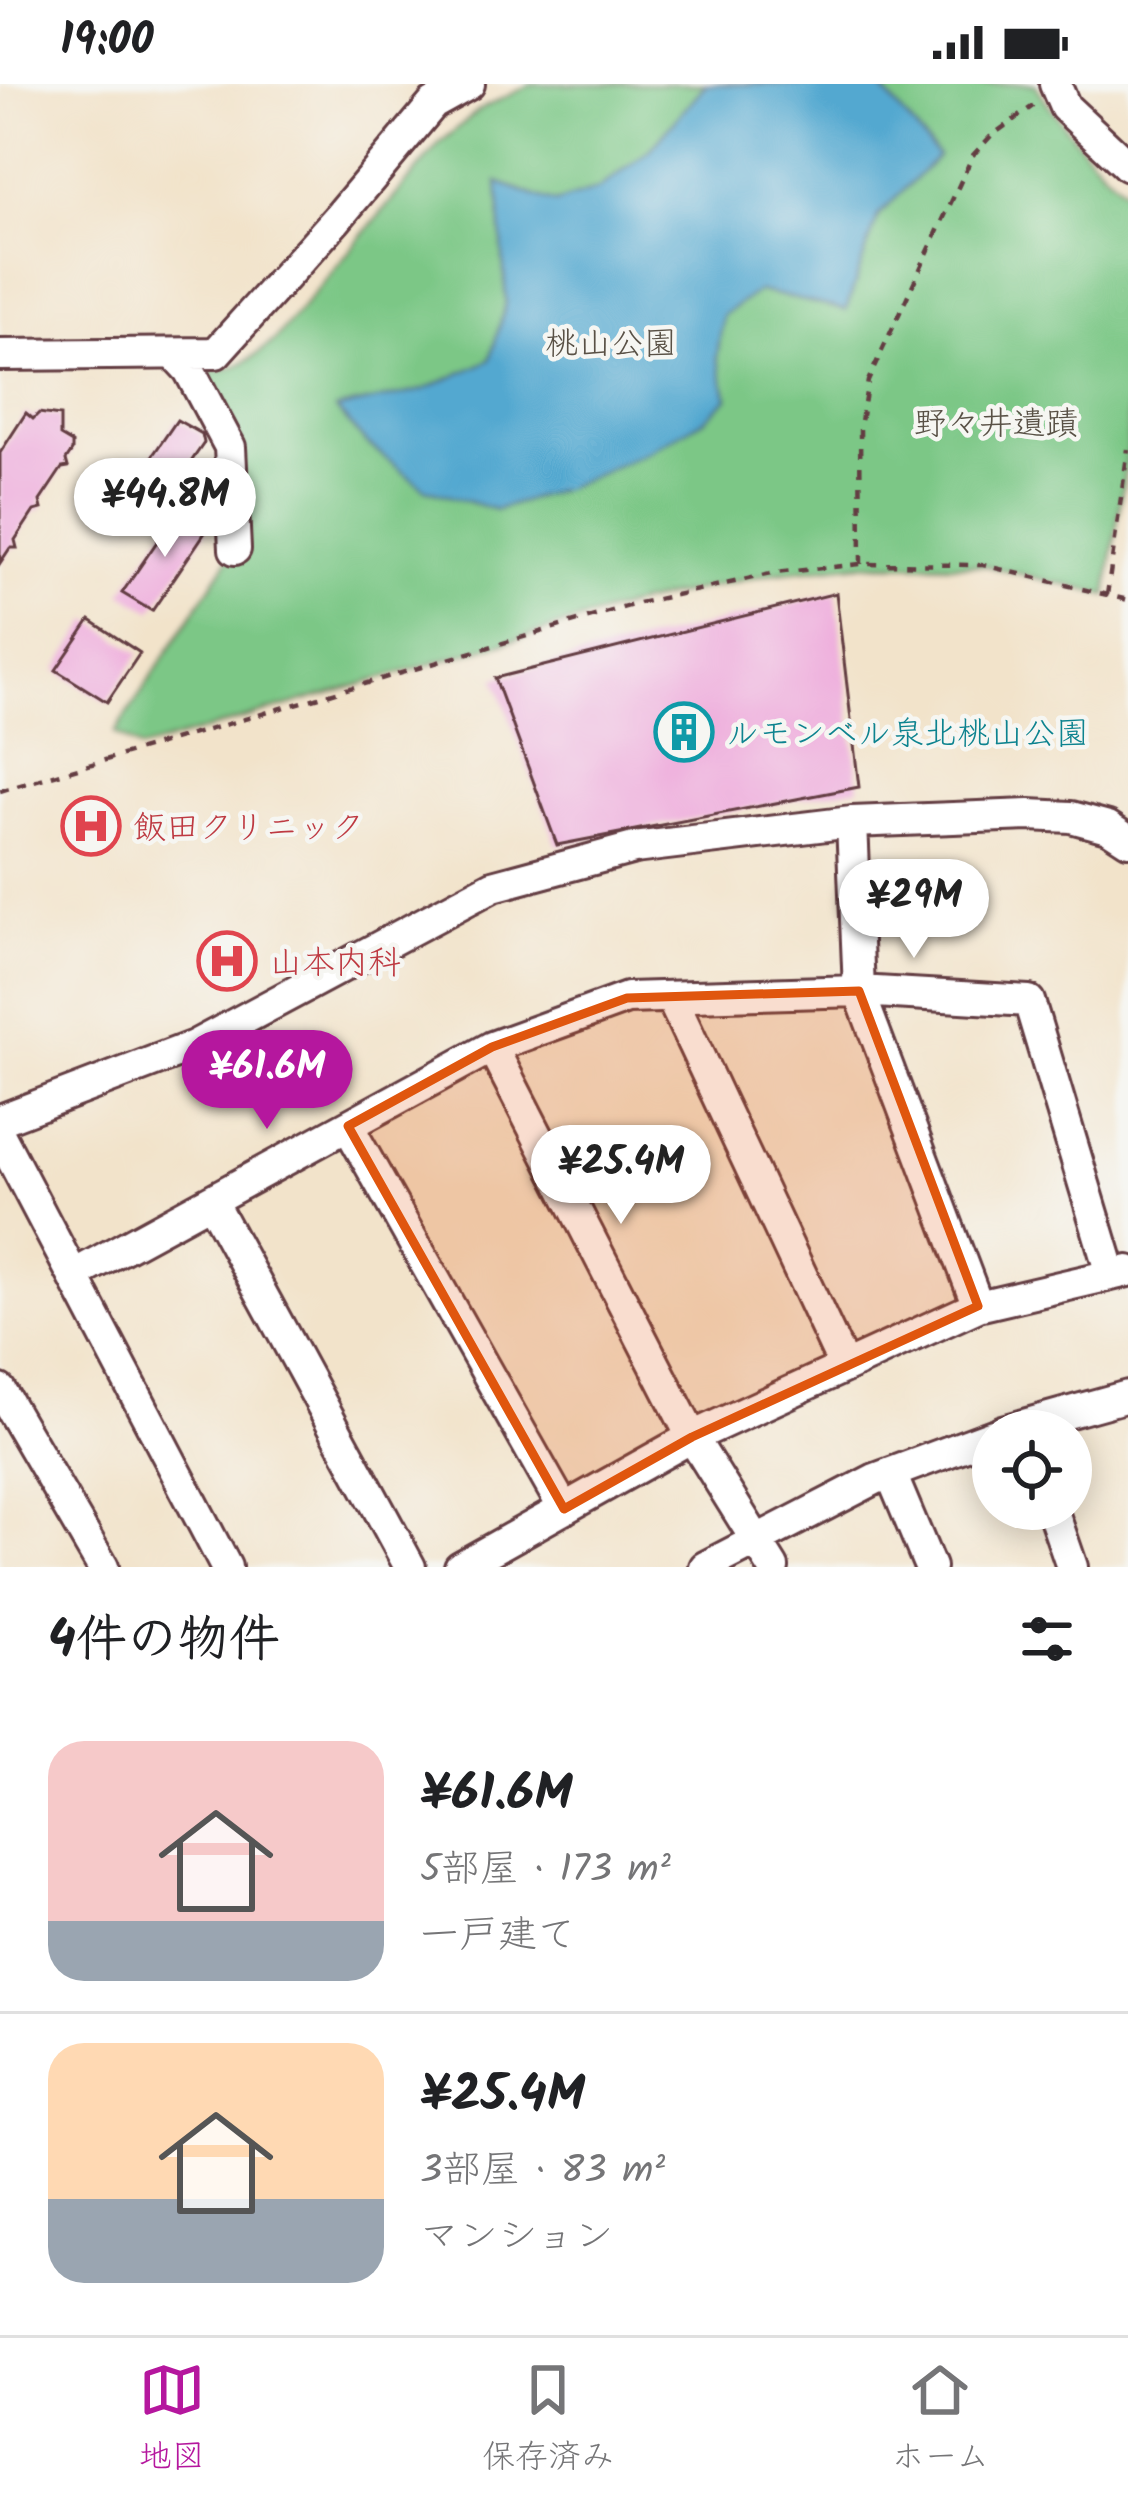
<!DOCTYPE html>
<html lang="ja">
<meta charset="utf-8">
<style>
:root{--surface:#fff;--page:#f6f6f6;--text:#202124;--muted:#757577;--line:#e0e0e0;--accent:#b5179e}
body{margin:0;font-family:Kalam,"Klee One",sans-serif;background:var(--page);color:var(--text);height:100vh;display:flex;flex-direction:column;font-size:45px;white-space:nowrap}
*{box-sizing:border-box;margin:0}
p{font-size:39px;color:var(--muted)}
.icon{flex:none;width:66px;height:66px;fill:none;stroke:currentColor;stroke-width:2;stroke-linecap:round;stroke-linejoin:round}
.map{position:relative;height:1483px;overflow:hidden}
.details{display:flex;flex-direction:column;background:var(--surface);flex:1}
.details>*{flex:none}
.tools{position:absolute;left:972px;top:1326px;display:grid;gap:24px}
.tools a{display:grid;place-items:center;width:120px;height:120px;border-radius:50%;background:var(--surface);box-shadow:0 6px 30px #0003;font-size:60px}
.price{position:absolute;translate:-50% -102px;padding:0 27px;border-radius:42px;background:#fff;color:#222;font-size:39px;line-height:78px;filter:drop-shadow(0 3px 6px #0008)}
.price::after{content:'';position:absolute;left:50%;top:72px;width:36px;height:27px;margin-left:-18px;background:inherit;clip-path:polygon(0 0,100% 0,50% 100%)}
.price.current{background:var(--accent);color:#fff}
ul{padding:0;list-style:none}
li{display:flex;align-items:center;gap:36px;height:300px;padding:0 48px}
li+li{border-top:3px solid var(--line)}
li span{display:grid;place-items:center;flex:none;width:336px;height:240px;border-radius:36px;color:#555}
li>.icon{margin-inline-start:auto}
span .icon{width:144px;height:144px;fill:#fffc;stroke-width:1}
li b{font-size:51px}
h2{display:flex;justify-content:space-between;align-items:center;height:144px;padding:0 48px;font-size:51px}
.status{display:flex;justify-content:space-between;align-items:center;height:84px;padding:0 60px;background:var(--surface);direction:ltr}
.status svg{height:33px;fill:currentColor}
.tab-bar{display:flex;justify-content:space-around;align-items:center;height:168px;border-top:3px solid var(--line);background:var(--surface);font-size:33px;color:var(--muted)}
.tab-bar a{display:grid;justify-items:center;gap:6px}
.tab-bar .current{color:var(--accent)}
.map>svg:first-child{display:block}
</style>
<div class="status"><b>19:00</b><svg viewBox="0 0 49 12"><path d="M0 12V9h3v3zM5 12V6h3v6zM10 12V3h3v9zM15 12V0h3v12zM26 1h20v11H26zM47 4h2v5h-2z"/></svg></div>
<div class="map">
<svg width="1128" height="1483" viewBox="0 0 1128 1483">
<rect width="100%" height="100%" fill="#f6f6f2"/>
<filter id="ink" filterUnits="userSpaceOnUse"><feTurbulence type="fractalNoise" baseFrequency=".00833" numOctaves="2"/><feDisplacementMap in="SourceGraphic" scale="24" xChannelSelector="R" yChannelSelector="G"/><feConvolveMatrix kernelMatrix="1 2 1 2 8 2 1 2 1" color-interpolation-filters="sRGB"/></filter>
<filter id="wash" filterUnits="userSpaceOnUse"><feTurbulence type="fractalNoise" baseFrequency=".004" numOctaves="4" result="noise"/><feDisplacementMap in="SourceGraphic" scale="48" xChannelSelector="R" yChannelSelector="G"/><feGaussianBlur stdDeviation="2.7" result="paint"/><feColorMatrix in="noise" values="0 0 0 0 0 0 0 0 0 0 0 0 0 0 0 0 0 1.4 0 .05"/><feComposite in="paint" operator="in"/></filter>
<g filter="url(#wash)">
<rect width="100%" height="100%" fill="#f2e3ca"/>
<path fill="#7bc786" stroke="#627358" stroke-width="3" d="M532,0H1035C1061,41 1091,77 1128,109V365L1107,511L983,481L861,480L775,489L639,519L141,665L115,649L235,465L230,363L189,286C226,291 246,281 274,257L439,60L477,27Z"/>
<path fill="#53a8d0" stroke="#4e647e" stroke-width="3" d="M706,0H878L938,72L878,132L846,226L759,207L723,231L717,273L728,314L704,336L647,368L565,404L496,426L425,405L365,358L336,325L423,306L490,276L506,219L498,98L555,119L599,105L650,66Z"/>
<g id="blocks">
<path fill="#eeaadb" d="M26,329L33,335L39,329L60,332V352L72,359V367L66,376L68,383L62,384L40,417L42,425L34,427L15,456L17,464H10L0,479V369Z
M177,336L202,350L204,359L159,424L129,406Z
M180,424L204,440L206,447L152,527L122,509Z
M836,509L859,703L557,761L495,594Z
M90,536L140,569L107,618L56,586Z
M301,952L316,981L266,1006L251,976Z"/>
</g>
</g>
<g filter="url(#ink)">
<use href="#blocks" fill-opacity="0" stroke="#633c43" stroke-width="3"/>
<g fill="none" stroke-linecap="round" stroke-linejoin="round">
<g stroke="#633c43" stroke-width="36">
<path id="minor" d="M1055,0L1065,23L1128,82
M0,271L216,269L336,136L433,20L469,0
M175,271L189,286L230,363L235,465
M852,738L859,907L978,1222
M671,913L844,1282
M492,963L692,1353L773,1483
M0,1036L194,962L493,802L634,764L852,738L1029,731L1071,733L1108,743L1128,756
M348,1042L564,1425
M0,1052L226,1483
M211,1117L410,1483
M74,1191L492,963L627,914L859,907L1029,917L1111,1190
M0,1306L103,1483
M1002,1347L1128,1312
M891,1390L930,1483
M1052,1425L1072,1483
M460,1483L692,1353L978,1222L1128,1187
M705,1483L875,1395L993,1351"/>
</g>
<path stroke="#633c43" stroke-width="4.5" stroke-dasharray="9 9" stroke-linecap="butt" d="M861,480L860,343L868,297L973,71L991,52L1033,22
M1107,511L1128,365
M0,707L639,519L775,489L861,480L983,481L1128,516"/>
<use href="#minor" stroke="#fff" stroke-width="30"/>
</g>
</g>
<path fill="#e0560e" fill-opacity="0.2" stroke="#e0560e" stroke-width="9" stroke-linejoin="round" d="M859,907L978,1222L692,1353L564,1425L348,1042L492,963L627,914Z"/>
<defs>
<g id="building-ring" transform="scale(3)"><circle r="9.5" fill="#f6f6f2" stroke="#0f9aa8" stroke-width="1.5"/><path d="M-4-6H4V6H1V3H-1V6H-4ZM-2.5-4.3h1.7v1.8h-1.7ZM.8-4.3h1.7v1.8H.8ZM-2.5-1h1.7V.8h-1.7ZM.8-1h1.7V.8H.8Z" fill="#0f9aa8"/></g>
<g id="hospital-ring" transform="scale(3)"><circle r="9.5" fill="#f6f6f2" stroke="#e0444e" stroke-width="1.5"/><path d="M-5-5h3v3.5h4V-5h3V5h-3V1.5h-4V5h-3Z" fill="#e0444e"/></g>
</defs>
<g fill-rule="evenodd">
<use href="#building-ring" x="684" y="648"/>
<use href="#hospital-ring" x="91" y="742"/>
<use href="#hospital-ring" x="227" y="877"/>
</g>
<g text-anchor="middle" stroke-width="9" stroke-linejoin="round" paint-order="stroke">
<g font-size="33" fill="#595146" stroke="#f6f6f2">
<text x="611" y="270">桃山公園</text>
<text x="996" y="350">野々井遺蹟</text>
</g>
<g font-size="33" fill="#0d838f" stroke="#f6f6f2" text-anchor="start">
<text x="726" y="660">ルモンベル泉北桃山公園</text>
</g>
<g font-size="33" fill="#be3a42" stroke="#f6f6f2" text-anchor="start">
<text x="133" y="754">飯田クリニック</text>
<text x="269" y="889">山本内科</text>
</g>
</g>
</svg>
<div class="tools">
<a><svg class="icon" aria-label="locate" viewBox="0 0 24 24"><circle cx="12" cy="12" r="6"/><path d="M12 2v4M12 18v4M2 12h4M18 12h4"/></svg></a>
</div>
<b class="price" style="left:165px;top:476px">¥44.8M</b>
<b class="price" style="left:914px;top:877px">¥29M</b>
<b class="price current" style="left:267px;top:1048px">¥61.6M</b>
<b class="price" style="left:621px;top:1143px">¥25.4M</b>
</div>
<section class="details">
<h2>4件の物件<svg class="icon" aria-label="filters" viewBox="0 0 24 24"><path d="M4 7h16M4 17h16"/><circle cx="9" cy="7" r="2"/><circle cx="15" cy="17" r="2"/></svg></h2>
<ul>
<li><span style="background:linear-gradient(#f6c9c9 75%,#9aa5b1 0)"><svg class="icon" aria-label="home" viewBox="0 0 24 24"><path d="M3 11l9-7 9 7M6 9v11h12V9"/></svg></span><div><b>¥61.6M</b><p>5部屋 · 173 m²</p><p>一戸建て</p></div></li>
<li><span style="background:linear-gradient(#ffd9b3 65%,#9aa5b1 0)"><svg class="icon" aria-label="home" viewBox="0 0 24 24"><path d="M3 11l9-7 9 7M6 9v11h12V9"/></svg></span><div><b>¥25.4M</b><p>3部屋 · 83 m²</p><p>マンション</p></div></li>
</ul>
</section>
<nav class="tab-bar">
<a class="current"><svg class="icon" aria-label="map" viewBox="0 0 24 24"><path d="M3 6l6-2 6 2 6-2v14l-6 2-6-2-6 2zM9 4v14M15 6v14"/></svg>地図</a>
<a><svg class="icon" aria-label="saved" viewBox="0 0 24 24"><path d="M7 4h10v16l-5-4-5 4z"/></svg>保存済み</a>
<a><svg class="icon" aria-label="home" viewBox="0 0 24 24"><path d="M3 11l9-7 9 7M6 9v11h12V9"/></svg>ホーム</a>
</nav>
